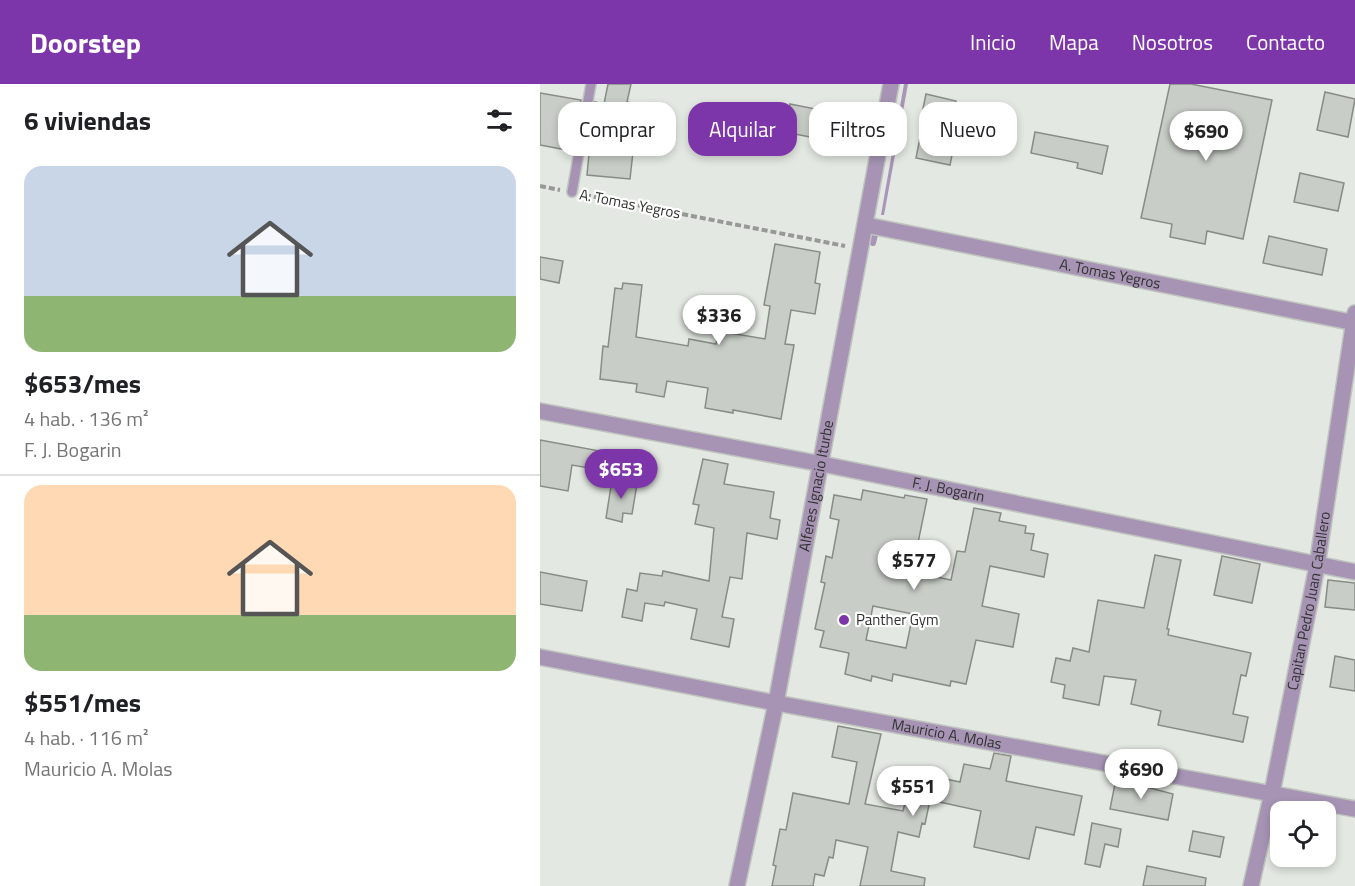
<!DOCTYPE html>
<html lang="es">
<meta charset="utf-8">
<style>
:root{--surface:#fff;--page:#f2f2f2;--text:#202124;--muted:#757577;--line:#e0e0e0;--accent:#7d36a9}
body{margin:0;font-family:"Titillium Web",sans-serif;background:var(--page);color:var(--text);height:100vh;display:flex;flex-direction:column;font-size:22px;white-space:nowrap}
*{box-sizing:border-box;margin:0}
p{font-size:20px;color:var(--muted)}
.icon{flex:none;width:33px;height:33px;fill:none;stroke:currentColor;stroke-width:2;stroke-linecap:round;stroke-linejoin:round}
.map{position:relative;flex:1;overflow:hidden}
.sheet{display:flex;flex-direction:column;background:var(--surface);width:540px}
.sheet>*{flex:none}
.hud{position:absolute;left:18px;top:18px;width:570px;height:54px;display:flex;gap:12px}
.fabs{position:absolute;left:730px;top:717px;display:grid;gap:12px}
.fabs a{display:grid;place-items:center;width:66px;height:66px;border-radius:12px;background:var(--surface);box-shadow:0 3px 9px #0003;font-size:30px}
.price{position:absolute;translate:-50% -51px;padding:0 14px;border-radius:21px;background:#fff;color:#222;font-size:20px;line-height:39px;filter:drop-shadow(0 2px 3px #0008)}
.price::after{content:'';position:absolute;left:50%;top:36px;width:18px;height:14px;margin-left:-9px;background:inherit;clip-path:polygon(0 0,100% 0,50% 100%)}
.price.on{background:var(--accent);color:#fff}
ul{padding:0;list-style:none}
li{display:grid;align-content:center;gap:12px;height:318px;padding:0 24px}
li+li{border-top:2px solid var(--line)}
li span{display:grid;place-items:center;height:186px;border-radius:18px;color:#555}
li>.icon{margin-inline-start:auto}
span .icon{width:108px;height:108px;fill:#fffc;stroke-width:1}
li b{font-size:26px}
h2{display:flex;justify-content:space-between;align-items:center;height:72px;padding:0 24px;font-size:26px}
.chip{padding:0 21px;border-radius:18px;background:var(--surface);box-shadow:0 3px 9px #0003;font-size:21px;line-height:54px}
.chip.on{background:var(--accent);color:#fff}
header{display:flex;align-items:center;gap:36px;box-sizing:border-box;height:84px;padding:0 30px;background:var(--accent);color:#fff}
header strong{font-size:28px}
nav{display:flex;gap:33px;margin-inline-start:auto;font-size:21px}
main{display:flex;flex:1;min-height:0}
.map>svg:first-child{display:block}
</style>
<header>
<strong>Doorstep</strong>
<nav><a>Inicio</a><a>Mapa</a><a>Nosotros</a><a>Contacto</a></nav>
</header>
<main>
<section class="sheet">
<h2>6 viviendas<svg class="icon" aria-label="filters" viewBox="0 0 24 24"><path d="M4 7h16M4 17h16"/><circle cx="9" cy="7" r="2"/><circle cx="15" cy="17" r="2"/></svg></h2>
<ul>
<li><span style="background:linear-gradient(#c9d6e8 70%,#8fb573 0)"><svg class="icon" aria-label="home" viewBox="0 0 24 24"><path d="M3 11l9-7 9 7M6 9v11h12V9"/></svg></span><div><b>$653/mes</b><p>4 hab. · 136 m²</p><p>F. J. Bogarin</p></div></li>
<li><span style="background:linear-gradient(#ffd9b3 70%,#8fb573 0)"><svg class="icon" aria-label="home" viewBox="0 0 24 24"><path d="M3 11l9-7 9 7M6 9v11h12V9"/></svg></span><div><b>$551/mes</b><p>4 hab. · 116 m²</p><p>Mauricio A. Molas</p></div></li>
</ul>
</section>
<div class="map">
<svg width="815" height="802" viewBox="0 0 815 802">
<rect width="100%" height="100%" fill="#e3e8e2"/>
<path fill="#a895b8" d="M364,0H368L344,131H341Z"/>
<g fill="none" stroke-linecap="round" stroke-linejoin="round">
<path stroke="#a895b8" stroke-width="6" d="M333,159L335,151"/>
</g>
<path fill="#c8cdc7" stroke="#888c86" stroke-width="1.5" fill-rule="evenodd" d="M68,0H91L87,18L101,21L100,29L122,33L117,54L95,50L90,95L47,91L49,70H46L55,18L64,20Z
M630,0H651L732,16L703,155L667,147L665,160L630,153L632,140L601,134Z
M785,8L815,15L808,53L777,46Z
M0,9L41,16L32,67L0,61Z
M386,10L416,17L406,64L413,66L410,81L376,74L384,34H381Z
M250,20L291,28L286,56L244,48Z
M495,48L568,62L562,90L537,84L538,79L491,69Z
M760,89L804,99L798,127L754,118Z
M729,152L787,165L782,191L723,179Z
M235,160L280,168L275,199L280,200L275,230L251,226L245,260L254,261L241,335L193,326V329L165,324L168,304L127,297L124,313L96,308L97,300L60,295L63,262L68,263L75,204L82,205L83,199L102,201L96,253L148,262L149,255L176,260L178,247L225,255L230,222L224,221Z
M0,173L23,177L19,199L0,195Z
M0,356L76,370L72,388L32,381L28,407L0,402Z
M163,375L188,380L184,400L234,408L230,434L240,436L237,455L207,449L202,495L190,493L182,533L194,535L189,563L151,555L157,525L125,518L124,522L105,519L102,537L82,533L87,505L97,507L100,489L122,492L123,487L169,497L174,444L155,440L159,421L153,420Z
M72,396L97,400L92,430L83,429L82,438L66,434Z
M323,406L364,414L365,411L387,415L372,488L411,496L417,467L425,468L434,424L461,429L459,437L486,442L485,449L494,450L491,466L508,470L504,493L450,482L442,522L479,530L473,563L436,556L426,600L411,597L410,602L353,590L352,597L332,592L331,597L305,590L309,569L280,563L284,547L275,545L285,499L281,498L286,472L292,474L299,436L290,434L294,411L321,416ZM333,522L373,530L366,564L326,556Z
M615,471L641,476L627,545H629L628,551L711,569L706,592L701,591L693,630L708,633L703,658L618,641L621,627L591,620L596,596L564,592L559,621L523,614L525,601L511,598L516,574L530,577L533,564L549,568L558,516L604,524Z
M682,472L720,480L712,519L674,511Z
M0,488L47,497L42,527L0,520Z
M788,496L815,499V526L785,523Z
M795,572L815,576V607L790,603Z
M298,642L341,650L325,720L363,727L373,688L420,698L424,680L450,685L454,669L471,672L466,697L542,712L534,751L496,743L489,775L434,763L441,727L390,716L385,740L382,739L379,753L358,748L351,787L385,794L384,802H320L328,763L296,756L293,774L289,773L284,792L275,790L273,802H232L236,782L233,781L240,745L246,746L253,709L309,720L317,678L292,673Z
M576,695L633,710L628,736L570,725Z
M552,739L581,745L578,763L565,760L560,783L545,780Z
M653,747L684,753L680,773L649,767Z
M607,782L666,794L665,802H603Z"/>
<g fill="none" stroke-linecap="round" stroke-linejoin="round">
<g stroke="#bfc4be" stroke-width="12">
<path id="lane" d="M32,108L51,0"/>
</g>
<g stroke="#bfc4be" stroke-width="18">
<g id="street">
<path id="s1" d="M326,141L815,239"/>
<path id="s2" d="M0,327L282,380L815,488"/>
<path id="s3" d="M0,573L236,619L815,725"/>
<path id="s4" d="M197,802L236,619L351,0"/>
<path id="s5" d="M711,802L732,709L777,482L815,229"/>
</g>
</g>
<path stroke="#969995" stroke-width="4" stroke-dasharray="6 3" stroke-linecap="butt" d="M0,102L20,106
M45,111L305,162"/>
<use href="#lane" stroke="#a794b5" stroke-width="9"/>
<use href="#street" stroke="#a794b5" stroke-width="15"/>
</g>
<circle fill="#7d36a9" stroke="#fff" stroke-width="2" cx="304" cy="536" r="6"/>
<g text-anchor="middle" stroke-width="4.5" stroke-linejoin="round" paint-order="stroke">
<g font-size="15" fill="#313230" stroke="#fff">
<text transform="translate(90 120) rotate(11)" y="5">A. Tomas Yegros</text>
<text dy="5" stroke="none"><textPath href="#s1" startOffset="249">A. Tomas Yegros</textPath></text>
<text dy="5" stroke="none"><textPath href="#s4" startOffset="408">Alferes Ignacio Iturbe</textPath></text>
<text dy="5" stroke="none"><textPath href="#s2" startOffset="416">F. J. Bogarin</textPath></text>
<text dy="5" stroke="none"><textPath href="#s5" startOffset="291">Capitan Pedro Juan Caballero</textPath></text>
<text dy="5" stroke="none"><textPath href="#s3" startOffset="414">Mauricio A. Molas</textPath></text>
</g>
<g font-size="15" fill="#313230" stroke="#fff" text-anchor="start">
<text x="316" y="541">Panther Gym</text>
</g>
</g>
</svg>
<div class="fabs">
<a><svg class="icon" aria-label="locate" viewBox="0 0 24 24"><circle cx="12" cy="12" r="6"/><path d="M12 2v4M12 18v4M2 12h4M18 12h4"/></svg></a>
</div>
<b class="price" style="left:666px;top:78px">$690</b>
<b class="price" style="left:179px;top:262px">$336</b>
<b class="price on" style="left:81px;top:416px">$653</b>
<b class="price" style="left:374px;top:507px">$577</b>
<b class="price" style="left:601px;top:716px">$690</b>
<b class="price" style="left:373px;top:733px">$551</b>
<div class="hud">
<a class="chip">Comprar</a>
<a class="chip on">Alquilar</a>
<a class="chip">Filtros</a>
<a class="chip">Nuevo</a>
</div>
</div>
</main>
